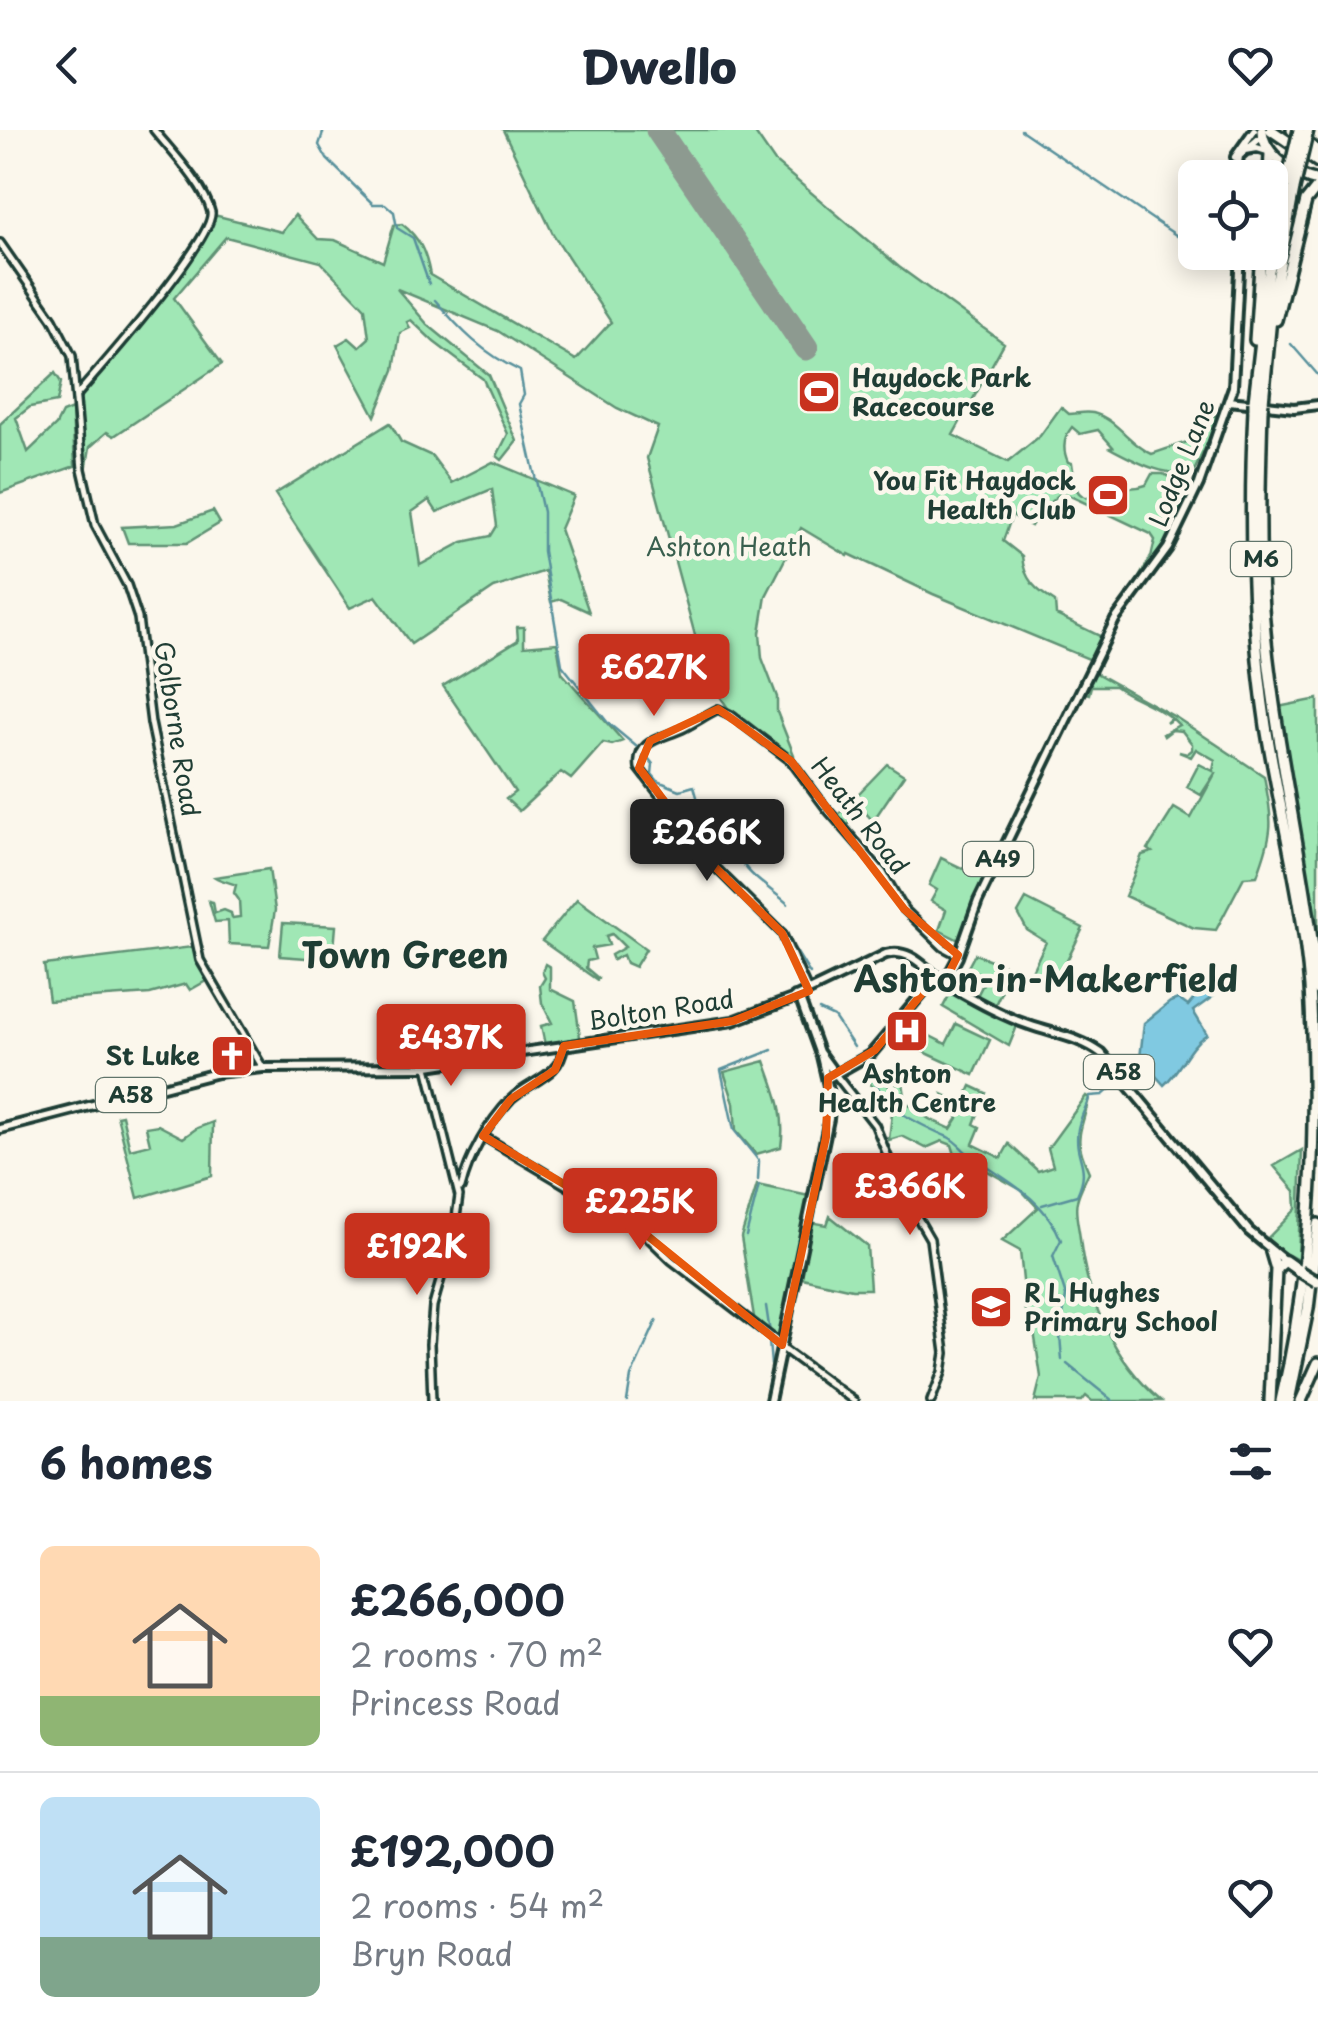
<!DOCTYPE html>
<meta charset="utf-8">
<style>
:root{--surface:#fff;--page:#f2f2f3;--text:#1f2937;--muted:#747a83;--line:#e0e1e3;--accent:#c8321e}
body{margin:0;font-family:"Playpen Sans",sans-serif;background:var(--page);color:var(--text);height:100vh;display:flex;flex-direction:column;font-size:38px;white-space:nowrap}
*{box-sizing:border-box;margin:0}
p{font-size:32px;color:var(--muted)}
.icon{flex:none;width:55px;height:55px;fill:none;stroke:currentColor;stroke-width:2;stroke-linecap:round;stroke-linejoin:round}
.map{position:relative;height:1271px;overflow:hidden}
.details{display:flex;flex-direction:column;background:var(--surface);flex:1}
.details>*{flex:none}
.fabs{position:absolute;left:1178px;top:30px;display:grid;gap:20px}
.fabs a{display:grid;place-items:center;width:110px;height:110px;border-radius:15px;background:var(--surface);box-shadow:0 5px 25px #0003;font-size:50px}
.price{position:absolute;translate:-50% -85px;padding:0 22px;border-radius:10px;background:var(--accent);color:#fff;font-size:32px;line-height:65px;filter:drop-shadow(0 2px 5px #0008)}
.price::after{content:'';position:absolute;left:50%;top:60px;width:30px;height:22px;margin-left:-15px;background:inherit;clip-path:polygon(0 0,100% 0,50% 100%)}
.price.active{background:#222;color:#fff}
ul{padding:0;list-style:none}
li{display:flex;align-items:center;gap:30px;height:250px;padding:0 40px}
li+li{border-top:2px solid var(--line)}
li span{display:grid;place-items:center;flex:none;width:280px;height:200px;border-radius:15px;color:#555}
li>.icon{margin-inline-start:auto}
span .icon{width:120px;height:120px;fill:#fffc;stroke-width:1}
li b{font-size:42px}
h2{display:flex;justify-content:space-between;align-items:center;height:120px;padding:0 40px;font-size:42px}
header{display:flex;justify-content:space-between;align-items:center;height:130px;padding:0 40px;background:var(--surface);font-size:45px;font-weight:800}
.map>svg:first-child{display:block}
</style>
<header><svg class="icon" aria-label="back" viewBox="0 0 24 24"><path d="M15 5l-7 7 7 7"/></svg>Dwello<svg class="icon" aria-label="heart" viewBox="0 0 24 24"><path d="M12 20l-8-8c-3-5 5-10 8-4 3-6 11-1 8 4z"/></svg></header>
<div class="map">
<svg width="1318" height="1271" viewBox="0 0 1318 1271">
<rect width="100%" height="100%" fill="#fbf7ec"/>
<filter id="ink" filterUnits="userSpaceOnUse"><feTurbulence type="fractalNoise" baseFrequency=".01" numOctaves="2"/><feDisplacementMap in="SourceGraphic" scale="20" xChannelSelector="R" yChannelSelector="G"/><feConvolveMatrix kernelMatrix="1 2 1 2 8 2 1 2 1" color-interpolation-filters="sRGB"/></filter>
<g filter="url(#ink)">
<path fill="#a0e7b5" stroke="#609274" stroke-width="2.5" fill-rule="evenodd" d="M503,0H753L775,32L899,137L1004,213L953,305L1008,332L1040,306L1061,277L1069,284C1076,284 1085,281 1093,283C1117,289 1130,315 1152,324L1190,311L1205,288L1216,285L1219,290L1194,341C1166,349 1135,331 1110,318L1113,317L1098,300L1080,304L1072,297C1063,308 1062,319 1068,332L1072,333C1078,375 1076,360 1109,376L1111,381L1119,361L1107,354L1101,358L1106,347C1115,359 1132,360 1146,355L1152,344H1163L1188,354L1190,362L1170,410L1141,452L1134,456L1151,427L1155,410L1151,404L1062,362L1040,381L1031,396L1012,385L1003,411L1022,426C1024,450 1036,460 1055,472L1056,485L1102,507L1091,530L933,464L849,424L848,426L801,398L766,466L760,503L762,528L777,567V582L794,625L790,627L730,581L706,546L647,328L658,297L617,278L498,201L397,159L428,195L489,245L517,311L502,330L497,326L508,304L483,249L434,212L411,190L407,192L410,198L400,203L394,240L375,286L337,215L349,208L359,217L369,208L365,178L321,132L226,107L174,168L222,234L114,306L107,302L90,317L86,341L80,306L79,269L174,151L209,102L214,85L282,102L295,85L318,109L335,110L383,132L394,95L402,94C420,108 426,123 430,145L576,230L611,192L553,104Z
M55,243L61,252L57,272L30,277L16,288L28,322L56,295L62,283L72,279L75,336L0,363V294Z
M390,293L401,312L432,326L452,353L493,332L574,366L560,399L589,482L561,469L551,472L545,441L494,458L411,514L376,466L350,478L275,364ZM492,359L497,396L491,406L463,412L420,435L412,382L429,370L437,382Z
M213,381L220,393L187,413H128L122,397L177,394Z
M517,497H524V516L557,513L562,543L623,611L612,615L603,613L571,649L561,642L519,681L506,669L515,662L443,556L518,510Z
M1094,542L1177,588L1264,646C1273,693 1274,701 1257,746L1244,747L1216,800L1194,798L1125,766L1142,725L1152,722L1148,719L1174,678L1191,688L1216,642L1201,665L1187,657L1199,634L1213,641L1215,630L1196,619L1191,627L1179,622L1187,624L1192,620V614L1182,601L1172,600L1164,606L1163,604L1179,595L1173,589L1166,593L1171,588C1153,574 1131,568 1115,556H1091L1089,564L1085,563Z
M1318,569V802L1278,577Z
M887,634L904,645L873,691L863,680L846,697L837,686Z
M941,728L985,749L959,810L939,800L946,780L931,771L937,760L929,755Z
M269,739L275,780L269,816L229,814L228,791L215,792L209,771L213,772L215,783L224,780L231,783L232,788L240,787L239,770L234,763L236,755C230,752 221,751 215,747Z
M577,769L646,819L635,837L626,833L623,825L613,830L611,825L625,817L612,804L606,806L609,815L592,818L595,829L587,831L586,838L598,848L597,850L542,811Z
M1026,769L1083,798L1054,857L1030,845L1046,812L1027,800L1018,783Z
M283,793L336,796L333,830L280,826Z
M192,817L206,851L190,860L186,854L150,864L49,871L44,835Z
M975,824L1012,838L994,877L976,868L986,848L968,837Z
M545,834L550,837V859L575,871L581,914L545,915L541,896L552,893L542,873L540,856L545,848L542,842Z
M951,862L1017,896L1009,916L943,877Z
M956,894L990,910L974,945L920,920L926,904L946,914Z
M765,931C776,962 786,984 781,1017L756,1024L736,1001L734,973L724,942Z
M874,938L892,960L899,952L903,953L906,972L929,989L951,999L958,988L944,965L963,974L971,956L986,963L974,994L980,997L973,1014L1001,1028L1009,1014L1038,1041L1053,1036L1048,1018L1086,966L1089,968C1081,1005 1072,1004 1089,1042C1085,1051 1079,1061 1077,1071C1074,1082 1079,1097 1080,1109C1087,1170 1114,1231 1161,1271H1092L1086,1266L1082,1271H1035L1041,1247L1034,1201L1028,1200L1020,1121L1002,1111L1038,1078L1021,1060L982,1038L975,1042L958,1034L952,1015L942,1011L926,1018L902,1006L889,1010L892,983L866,948Z
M122,985L130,1019L150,1014L146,997L158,995L183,1008L197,998L213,992L212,1046L138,1068L117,986Z
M1302,1020L1298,1130L1264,1112L1296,1079L1295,1061L1274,1036Z
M757,1055L809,1066L804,1091L827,1095L830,1086L867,1116L870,1159H852L793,1146L779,1213L755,1193L741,1107Z"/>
<path fill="#80c9e1" stroke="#59919c" stroke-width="2.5" d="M1204,857L1213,859L1215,865L1193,881L1207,904C1187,917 1181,940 1164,955L1140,928L1144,893L1170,872L1178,869L1188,876Z"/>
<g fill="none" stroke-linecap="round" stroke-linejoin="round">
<path stroke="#59919c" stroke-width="2.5" d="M324,0L319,15L327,29L373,74H385L394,82L397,98L413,108L429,154
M1021,0L1195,118
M1201,122L1221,136
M435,170C461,201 483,223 520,241L524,265L519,274L543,382V421L562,535L608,593L637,617
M1291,214L1318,245
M644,623L653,634L652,644L658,651L680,660L694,656L714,729H725L728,716L737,713C735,740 770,757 788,774
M794,818L810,844
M819,880L834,887L854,917
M862,933C873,949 884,971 900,982C909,989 936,1002 948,1007C958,1012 963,1021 972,1027C1006,1050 1046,1070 1061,1110L1053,1126L1066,1166L1060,1205L1062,1230
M1125,943L1142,930
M758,1050L759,1031L734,1000L721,940L772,920
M1042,1075L1077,1065C1092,1034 1073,1029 1078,999C1080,988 1086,977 1090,966L1103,965L1120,950
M746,1106L759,1055
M766,1176L770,1203
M769,1211L771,1235
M1067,1234L1113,1271
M627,1271L631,1247L657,1190"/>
<path stroke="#8d9a90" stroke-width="25" d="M658,0L806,218"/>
<g stroke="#1f3d34" stroke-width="12">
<path id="secondary" d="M0,113L53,189L72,226L82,339L95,395L127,455L138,488L151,593L200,830L263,938
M76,266C98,241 216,107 211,82C205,56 171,21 154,0
M808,861L782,803L714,736L639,638C635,610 663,608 682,599C694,593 706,585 718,579L731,585L791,631L826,678L883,743L904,779L943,817L958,825
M427,937L459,1066L454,1102L433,1176L430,1214L432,1271
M835,944L875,995L901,1059L930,1109L945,1223L942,1242L931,1271
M483,1006L638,1098L671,1130L782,1215
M461,1058C469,1026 488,993 511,969C531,950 560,947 564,916
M782,1218L854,1271"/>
</g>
<g stroke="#1f3d34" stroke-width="14">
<path id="primary" d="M1246,20L1257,18L1270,22
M1235,27L1254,0
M1236,48L1239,26L1261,7
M1229,271L1294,278L1318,275
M944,853L958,827L978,771L1115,490L1168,418L1199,354L1233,257L1240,122
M795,867L801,872L819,922L835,944
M827,949L871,924L935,848
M0,999L217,943L263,938L421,937L733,891L792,869L886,824C913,816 929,845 951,857C976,871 1002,886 1029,895C1054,904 1079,907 1101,923L1249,1101L1285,1131
M770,1271L829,989L831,969L821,926"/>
</g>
<g stroke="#1f3d34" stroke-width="16">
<path id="highway" d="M1262,0C1263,25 1295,46 1318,51
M1271,0L1318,32
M1292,0L1318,22
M1269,48L1270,23
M1276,190L1306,71L1318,56
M1255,210L1261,122
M1254,271L1269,141L1286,55
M1263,272L1272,177L1294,59
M1254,279C1249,385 1250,490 1266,596C1280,684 1303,769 1310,857C1318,996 1313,1135 1281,1271
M1262,279C1260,346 1258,413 1263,479C1273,607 1305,732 1318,860
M1276,1139L1285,1131L1299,1141
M1270,1271L1276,1139L1271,1122
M1289,1271L1308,1179L1318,1094
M1301,1271L1318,1233"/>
</g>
<use href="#secondary" stroke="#fbf7ec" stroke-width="5"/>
<use href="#primary" stroke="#fbf7ec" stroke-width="6"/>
<use href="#highway" stroke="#fbf7ec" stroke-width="9"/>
<g stroke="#1f3d34" stroke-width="16" stroke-linecap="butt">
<path id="highway-bridge" d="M1286,55L1299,0
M1294,59L1308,0
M1254,279V271
M1262,279L1263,272
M1299,1141L1317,1152"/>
</g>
<use href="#highway-bridge" stroke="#fbf7ec" stroke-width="9"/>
</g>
</g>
<path fill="none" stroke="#e8590c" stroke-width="8" stroke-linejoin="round" d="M718,579L791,631L904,779L958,825L944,853L935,848L875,920L828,948L826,1007L782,1215L638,1098L483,1006L511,969L555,940L564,916L733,891L809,861L782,803L714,736L639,638L650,611Z"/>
<defs>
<g id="stadium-square" transform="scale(2.25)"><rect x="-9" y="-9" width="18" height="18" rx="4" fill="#c8321e" stroke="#fbf7ec"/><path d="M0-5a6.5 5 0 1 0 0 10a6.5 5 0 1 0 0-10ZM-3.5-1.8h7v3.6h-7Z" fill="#fff"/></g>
<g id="hospital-square" transform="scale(2.25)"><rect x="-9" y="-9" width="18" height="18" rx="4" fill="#c8321e" stroke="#fbf7ec"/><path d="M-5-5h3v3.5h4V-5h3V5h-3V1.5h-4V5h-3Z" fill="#fff"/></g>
<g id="church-square" transform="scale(2.25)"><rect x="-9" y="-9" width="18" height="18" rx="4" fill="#c8321e" stroke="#fbf7ec"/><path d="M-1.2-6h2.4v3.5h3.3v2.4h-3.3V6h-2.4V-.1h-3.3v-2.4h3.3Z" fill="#fff"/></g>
<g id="school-square" transform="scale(2.25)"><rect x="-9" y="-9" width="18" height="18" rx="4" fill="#c8321e" stroke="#fbf7ec"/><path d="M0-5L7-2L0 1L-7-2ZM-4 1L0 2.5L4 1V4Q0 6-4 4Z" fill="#fff"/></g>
</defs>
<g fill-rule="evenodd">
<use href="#stadium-square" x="819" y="262"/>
<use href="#stadium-square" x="1108" y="365"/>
<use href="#hospital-square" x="907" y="901"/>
<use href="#church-square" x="232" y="926"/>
<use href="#school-square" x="991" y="1177"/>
</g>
<g text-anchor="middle" stroke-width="9" stroke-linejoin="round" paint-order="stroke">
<g fill="#fbf7ec" stroke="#61756b" stroke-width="2.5">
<rect x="1231" y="412" width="60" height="34" rx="8"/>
<rect x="963" y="712" width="70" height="34" rx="8"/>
<rect x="1084" y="925" width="70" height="34" rx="8"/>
<rect x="96" y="948" width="70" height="34" rx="8"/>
</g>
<g font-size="22" font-weight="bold" fill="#1f3d34">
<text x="1261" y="437">M6</text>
<text x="998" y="737">A49</text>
<text x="1119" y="950">A58</text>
<text x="131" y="973">A58</text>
</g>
<g font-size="25" font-weight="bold" fill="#1f3d34" stroke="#fbf7ec" text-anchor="start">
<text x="852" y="257">Haydock Park<tspan x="852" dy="29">Racecourse</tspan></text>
<text x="1076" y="360" text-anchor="end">You Fit Haydock<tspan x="1076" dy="29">Health Club</tspan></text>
<text x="200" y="935" text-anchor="end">St Luke</text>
<text x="907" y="953" text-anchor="middle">Ashton<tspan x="907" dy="29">Health Centre</tspan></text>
<text x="1024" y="1172">R L Hughes<tspan x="1024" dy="29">Primary School</tspan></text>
</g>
<g font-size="25" fill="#1f3d34" stroke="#fbf7ec">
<text transform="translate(1182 333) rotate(-68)" y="9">Lodge Lane</text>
<text transform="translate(177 599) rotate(81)" y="9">Golborne Road</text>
<text transform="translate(860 686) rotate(52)" y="9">Heath Road</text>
<text transform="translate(661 880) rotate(-9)" y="9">Bolton Road</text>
</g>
<g font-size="25" fill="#395f4e" stroke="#fbf7ec">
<text x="729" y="426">Ashton Heath</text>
</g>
<g font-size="35" font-weight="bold" fill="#1f3d34" stroke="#fbf7ec">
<text x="405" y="838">Town Green</text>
<text x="1046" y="862">Ashton-in-Makerfield</text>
</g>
</g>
</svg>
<div class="fabs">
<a><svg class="icon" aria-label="locate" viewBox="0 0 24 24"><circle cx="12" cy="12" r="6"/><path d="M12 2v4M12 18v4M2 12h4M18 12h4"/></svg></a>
</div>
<b class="price" style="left:654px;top:589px">£627K</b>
<b class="price active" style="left:707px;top:754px">£266K</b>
<b class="price" style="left:451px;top:959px">£437K</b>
<b class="price" style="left:910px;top:1108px">£366K</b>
<b class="price" style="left:640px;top:1123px">£225K</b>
<b class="price" style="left:417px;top:1168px">£192K</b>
</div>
<section class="details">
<h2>6 homes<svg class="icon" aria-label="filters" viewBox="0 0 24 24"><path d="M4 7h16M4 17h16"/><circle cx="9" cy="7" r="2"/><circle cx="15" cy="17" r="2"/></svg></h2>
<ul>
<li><span style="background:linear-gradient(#ffd9b3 75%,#8fb573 0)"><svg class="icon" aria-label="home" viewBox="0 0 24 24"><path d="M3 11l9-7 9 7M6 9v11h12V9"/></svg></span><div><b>£266,000</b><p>2 rooms · 70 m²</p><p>Princess Road</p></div><svg class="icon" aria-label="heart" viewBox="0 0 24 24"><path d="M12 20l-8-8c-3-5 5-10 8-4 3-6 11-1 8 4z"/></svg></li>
<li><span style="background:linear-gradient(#bfe0f5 70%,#7fa58c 0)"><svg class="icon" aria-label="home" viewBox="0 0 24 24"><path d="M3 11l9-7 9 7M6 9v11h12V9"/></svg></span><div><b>£192,000</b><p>2 rooms · 54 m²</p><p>Bryn Road</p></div><svg class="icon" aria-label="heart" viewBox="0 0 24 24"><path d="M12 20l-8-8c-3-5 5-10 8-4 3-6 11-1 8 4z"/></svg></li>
</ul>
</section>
